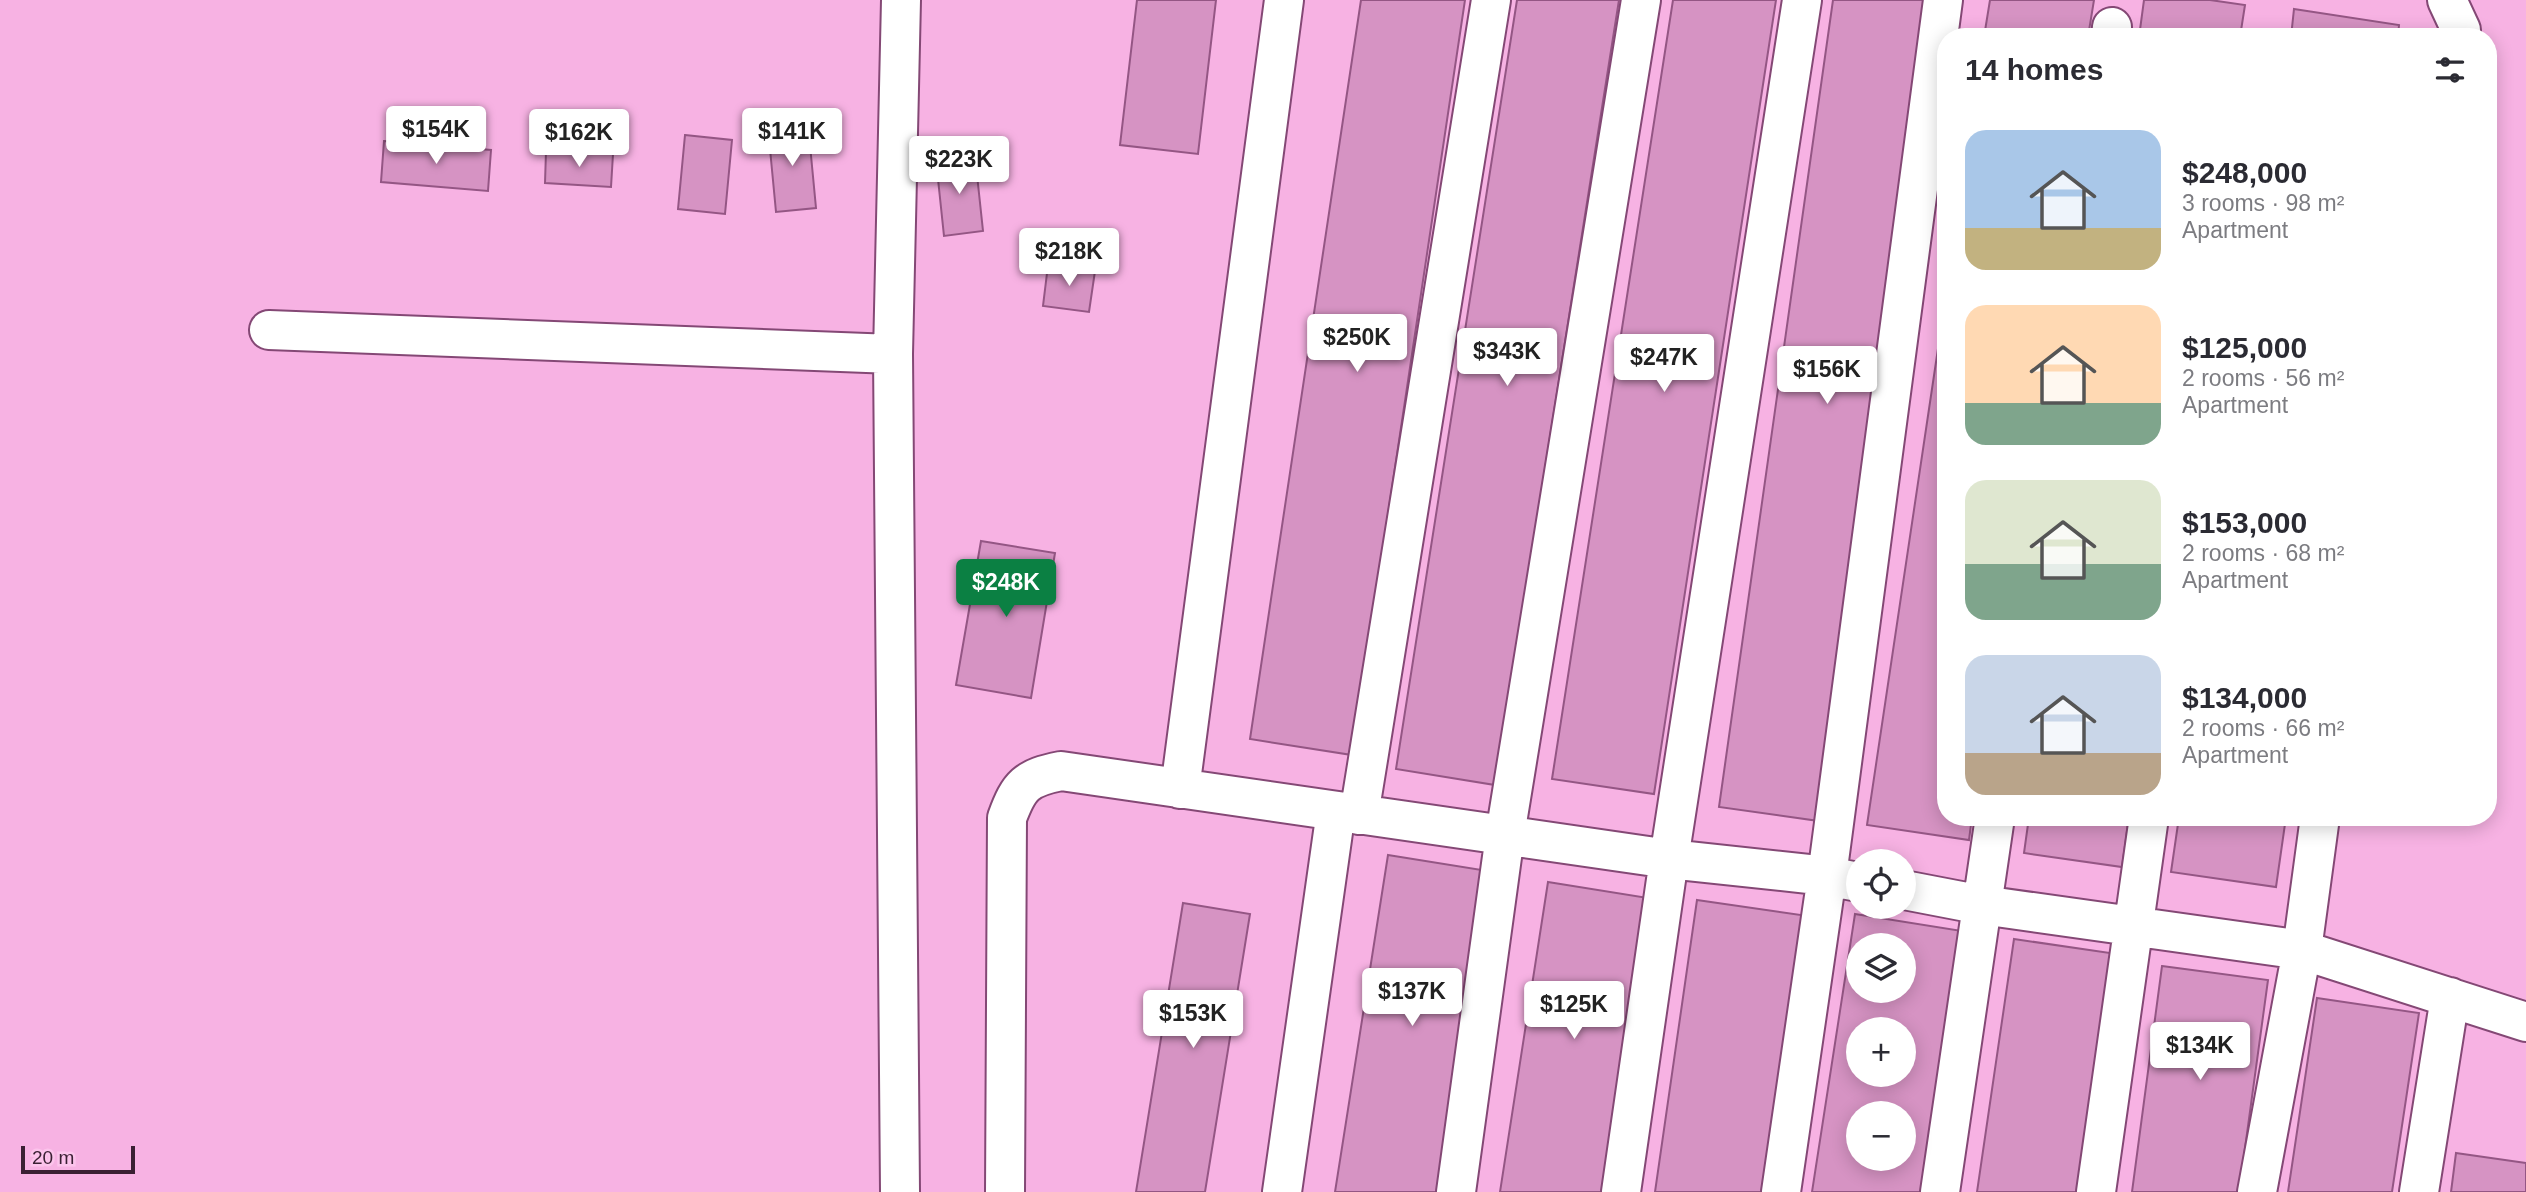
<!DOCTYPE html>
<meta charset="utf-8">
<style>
:root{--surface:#fff;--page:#f7f7f7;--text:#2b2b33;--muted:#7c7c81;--accent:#0b8043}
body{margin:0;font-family:Helvetica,sans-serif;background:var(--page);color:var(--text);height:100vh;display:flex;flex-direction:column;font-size:26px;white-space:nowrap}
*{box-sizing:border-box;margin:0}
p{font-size:23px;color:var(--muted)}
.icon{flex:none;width:38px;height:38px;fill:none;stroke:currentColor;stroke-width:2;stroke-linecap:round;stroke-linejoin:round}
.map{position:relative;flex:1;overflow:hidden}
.details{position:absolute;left:1937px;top:28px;width:560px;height:798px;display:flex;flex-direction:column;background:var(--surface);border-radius:28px;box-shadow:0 4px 18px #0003}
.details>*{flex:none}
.fabs{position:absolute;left:1846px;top:849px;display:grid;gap:14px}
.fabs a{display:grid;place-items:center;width:70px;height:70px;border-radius:50%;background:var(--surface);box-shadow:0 4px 18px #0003;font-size:35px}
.scale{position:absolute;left:21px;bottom:18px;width:114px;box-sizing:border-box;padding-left:7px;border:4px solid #3a1f33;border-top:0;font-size:19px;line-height:24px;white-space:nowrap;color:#3a1f33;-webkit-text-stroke:5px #fcc4ec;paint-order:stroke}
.price{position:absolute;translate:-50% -60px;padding:0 16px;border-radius:7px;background:#fff;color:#222;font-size:23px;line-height:46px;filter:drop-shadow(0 2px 4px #0008)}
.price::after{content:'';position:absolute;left:50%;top:42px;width:21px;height:16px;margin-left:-10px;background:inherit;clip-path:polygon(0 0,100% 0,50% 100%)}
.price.on{background:var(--accent);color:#fff}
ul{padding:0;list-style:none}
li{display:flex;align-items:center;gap:21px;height:175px;padding:0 28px}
li span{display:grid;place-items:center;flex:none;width:196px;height:140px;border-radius:21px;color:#555}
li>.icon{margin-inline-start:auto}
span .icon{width:84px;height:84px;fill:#fffc;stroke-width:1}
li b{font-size:30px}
h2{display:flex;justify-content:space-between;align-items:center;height:84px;padding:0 28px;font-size:30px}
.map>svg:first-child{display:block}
</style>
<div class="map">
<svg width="2526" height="1192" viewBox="0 0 2526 1192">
<rect width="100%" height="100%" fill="#f7b2e3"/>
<path fill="#d693c3" stroke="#945684" stroke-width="2" fill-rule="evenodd" d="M1137,0H1216L1198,154L1120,145Z
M1361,0H1465L1352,755L1250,739Z
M1517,0H1619L1495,785L1396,769Z
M1673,0H1776L1654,794L1552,779Z
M1833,0H1936L1819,821L1719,807Z
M1990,0H2094L2088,37H1984Z
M2144,0H2210L2245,5L2240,37H2139Z
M2294,9L2399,25L2398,37H2291Z
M808,124L816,208L776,212L768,128Z
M685,135L732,140L725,214L678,209Z
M384,141L491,150L488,191L381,182Z
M546,151L613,154L611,187L545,183Z
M975,156L983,231L944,236L936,160Z
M1048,265L1095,271L1089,312L1043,306Z
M1946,295V817H1972L1969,840L1867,825Z
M981,541L1055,553L1031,698L956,685Z
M2029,817H2129L2122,867L2024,853Z
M2179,817H2286L2276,887L2171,872Z
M1388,855L1488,871L1438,1192H1335Z
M1548,882L1648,898L1603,1192H1500Z
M1697,900L1808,916L1769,1192H1655Z
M1183,903L1250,914L1205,1192H1136Z
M1855,914L1962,931L1922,1192H1812ZM1858,945H1904V990H1858ZM1858,1029H1904V1074H1858ZM1858,1113H1904V1158H1858Z
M2014,939L2117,954L2082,1192H1977Z
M2162,966L2268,980L2239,1192H2132Z
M2317,998L2419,1013L2392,1192H2288Z
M2456,1153L2526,1163V1192H2451Z"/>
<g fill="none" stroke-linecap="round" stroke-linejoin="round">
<g stroke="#844875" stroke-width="42">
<path id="minor" d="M2447,0L2461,30L2460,37
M2111,37L2112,27
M269,330L893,354
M1180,789L1284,0
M1359,815L1491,0
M1904,890L1982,905L2302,950L2526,1022
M900,1192L893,354L901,0
M1005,1192L1007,818C1019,785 1026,778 1061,771L1669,859L1827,876L1858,882
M1282,1192L1336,811
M1456,1192L1505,835L1641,0
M1621,1192L1669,859L1802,0
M1781,1192L1827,876L1943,0
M1940,1192L1995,817
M2096,1192L2149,817
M2257,1192L2302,950L2320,817
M2419,1192L2450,997"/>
</g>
<use href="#minor" stroke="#fff" stroke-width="38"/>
</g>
</svg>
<div class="fabs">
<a><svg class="icon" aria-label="locate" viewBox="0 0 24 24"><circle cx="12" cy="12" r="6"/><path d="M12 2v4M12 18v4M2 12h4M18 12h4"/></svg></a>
<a><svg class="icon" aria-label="layers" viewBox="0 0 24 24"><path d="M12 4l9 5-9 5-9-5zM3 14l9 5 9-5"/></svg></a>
<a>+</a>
<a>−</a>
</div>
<div class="scale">20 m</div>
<b class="price" style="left:436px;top:166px">$154K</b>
<b class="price" style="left:792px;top:168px">$141K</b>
<b class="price" style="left:579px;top:169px">$162K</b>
<b class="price" style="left:959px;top:196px">$223K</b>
<b class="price" style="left:1069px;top:288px">$218K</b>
<b class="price" style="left:1357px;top:374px">$250K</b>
<b class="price" style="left:1507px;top:388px">$343K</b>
<b class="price" style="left:1664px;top:394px">$247K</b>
<b class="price" style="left:1827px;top:406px">$156K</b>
<b class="price on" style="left:1006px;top:619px">$248K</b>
<b class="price" style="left:1412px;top:1028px">$137K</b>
<b class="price" style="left:1574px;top:1041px">$125K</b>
<b class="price" style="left:1193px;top:1050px">$153K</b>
<b class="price" style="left:2200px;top:1082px">$134K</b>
<section class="details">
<h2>14 homes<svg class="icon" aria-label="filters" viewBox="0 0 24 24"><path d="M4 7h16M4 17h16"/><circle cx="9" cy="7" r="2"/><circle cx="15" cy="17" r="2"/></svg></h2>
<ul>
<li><span style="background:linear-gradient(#a9c7e8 70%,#c2b280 0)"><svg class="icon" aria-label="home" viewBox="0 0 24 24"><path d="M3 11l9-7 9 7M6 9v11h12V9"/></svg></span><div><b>$248,000</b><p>3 rooms · 98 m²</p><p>Apartment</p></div></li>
<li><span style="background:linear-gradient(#ffd9b3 70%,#7fa58c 0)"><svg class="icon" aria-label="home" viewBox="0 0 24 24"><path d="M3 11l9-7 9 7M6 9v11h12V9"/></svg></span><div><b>$125,000</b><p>2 rooms · 56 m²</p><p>Apartment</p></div></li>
<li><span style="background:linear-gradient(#dfe7d0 60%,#7fa58c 0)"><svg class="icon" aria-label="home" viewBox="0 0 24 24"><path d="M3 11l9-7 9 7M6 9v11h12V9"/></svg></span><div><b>$153,000</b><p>2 rooms · 68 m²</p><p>Apartment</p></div></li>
<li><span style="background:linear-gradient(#c9d6e8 70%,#b9a48a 0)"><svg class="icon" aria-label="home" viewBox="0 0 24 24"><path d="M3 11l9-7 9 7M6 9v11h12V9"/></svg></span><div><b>$134,000</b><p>2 rooms · 66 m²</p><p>Apartment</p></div></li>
</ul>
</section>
</div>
